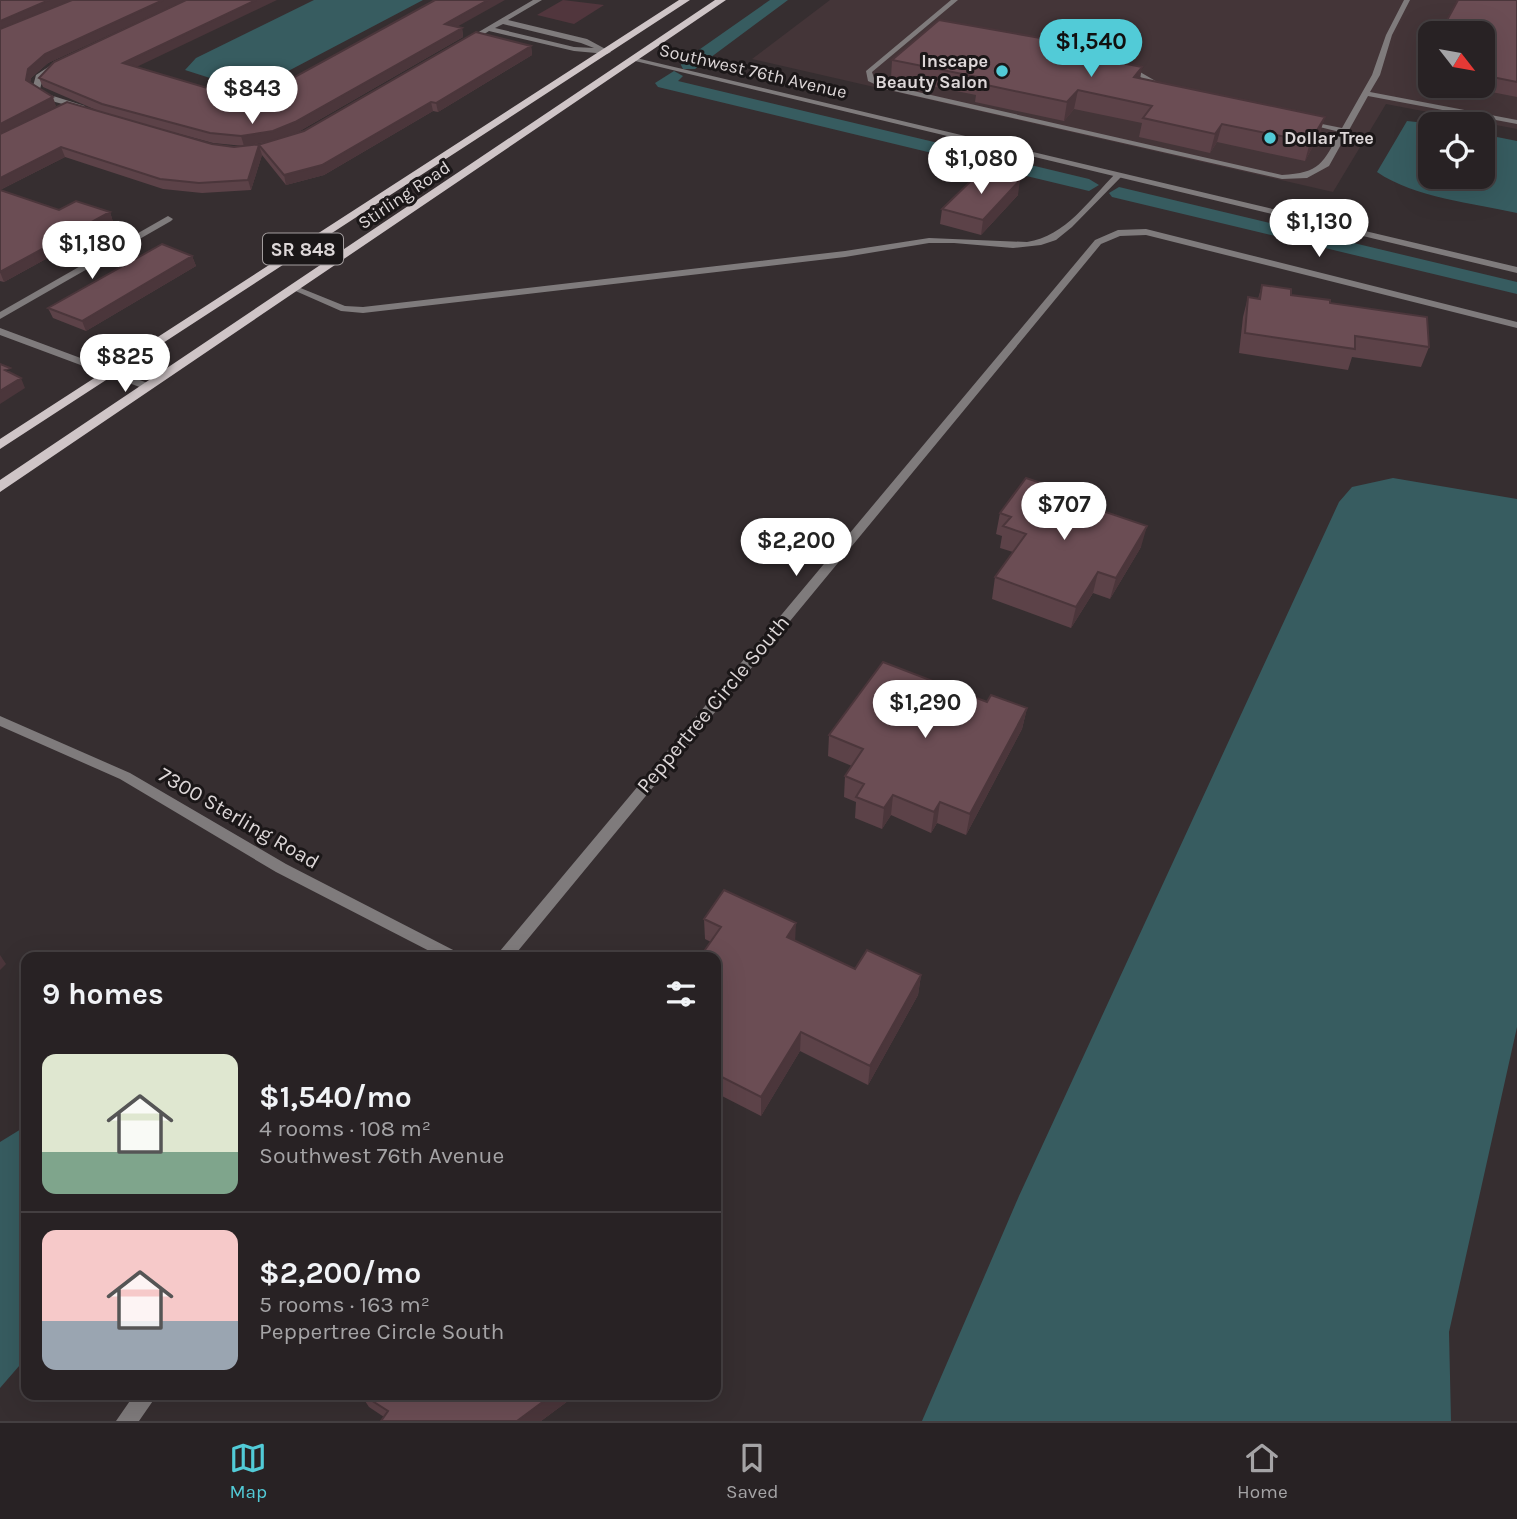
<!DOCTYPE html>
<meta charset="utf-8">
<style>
:root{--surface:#282224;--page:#302a2c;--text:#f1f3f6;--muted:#a5a4a6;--line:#443f41;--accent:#52cbd7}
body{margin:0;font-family:Karla,sans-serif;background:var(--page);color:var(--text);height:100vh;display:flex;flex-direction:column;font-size:26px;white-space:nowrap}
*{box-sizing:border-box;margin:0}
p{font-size:23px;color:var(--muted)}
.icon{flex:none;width:38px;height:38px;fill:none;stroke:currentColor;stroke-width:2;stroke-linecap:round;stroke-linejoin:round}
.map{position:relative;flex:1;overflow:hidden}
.drawer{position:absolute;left:21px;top:952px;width:700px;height:448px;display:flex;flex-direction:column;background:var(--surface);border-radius:14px;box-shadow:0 7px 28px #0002,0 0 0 2px var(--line)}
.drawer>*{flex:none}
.needle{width:46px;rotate:121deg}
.tools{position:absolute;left:1418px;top:21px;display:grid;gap:14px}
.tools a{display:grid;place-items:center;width:77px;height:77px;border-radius:14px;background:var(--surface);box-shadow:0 7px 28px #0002,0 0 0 2px var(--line);font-size:35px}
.price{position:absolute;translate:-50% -60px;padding:0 16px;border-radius:24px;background:#fff;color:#222;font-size:23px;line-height:46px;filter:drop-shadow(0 2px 4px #0008)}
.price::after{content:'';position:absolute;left:50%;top:42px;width:21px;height:16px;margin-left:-10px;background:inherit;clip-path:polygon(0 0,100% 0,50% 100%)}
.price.selected{background:var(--accent);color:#111}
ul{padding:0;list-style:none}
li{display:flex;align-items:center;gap:21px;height:175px;padding:0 21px}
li+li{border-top:2px solid var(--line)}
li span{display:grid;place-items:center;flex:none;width:196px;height:140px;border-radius:14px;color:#555}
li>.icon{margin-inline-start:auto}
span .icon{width:84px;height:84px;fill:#fffc;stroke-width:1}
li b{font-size:30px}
h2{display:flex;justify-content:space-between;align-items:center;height:84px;padding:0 21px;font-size:30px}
.tab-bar{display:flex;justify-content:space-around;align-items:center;height:98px;border-top:2px solid var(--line);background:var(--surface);font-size:19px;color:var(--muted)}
.tab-bar a{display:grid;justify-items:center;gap:4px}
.tab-bar .selected{color:var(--accent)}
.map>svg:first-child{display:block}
</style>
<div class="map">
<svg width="1517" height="1421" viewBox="0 0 1517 1421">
<rect width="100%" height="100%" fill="#362e30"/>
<path fill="#443538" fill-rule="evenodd" d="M830,0H1517V129L1386,104L1333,192L752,59ZM1430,33H1482V86H1430Z"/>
<path fill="#51363d" d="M563,0L604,5L574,24L537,15Z"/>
<path fill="#375c60" d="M314,0H423L256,88L238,87L185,70L196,58Z
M1407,121L1435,124H1430V177H1482V134L1517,141V213C1473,203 1415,198 1377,172Z
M1393,478L1517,499V1027L1449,1332L1451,1421H922L1019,1196L1339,502L1352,487Z
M26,1126V1358L0,1388V1142Z"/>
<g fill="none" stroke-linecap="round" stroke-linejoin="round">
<path fill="#375c60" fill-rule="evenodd" d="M770,0H788L695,69H683L681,65L683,61Z
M674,71L683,76L678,81L1089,179L1099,185L1089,191L658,87L655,83Z
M1119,187L1517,282V294L1112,197L1109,193Z"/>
<path fill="#7f7b7c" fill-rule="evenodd" d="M951,0H958L872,72L874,78L887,85L1282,175C1320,173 1323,163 1340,132L1303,123L1307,121L1342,128L1372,75L1386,35L1404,0H1410L1392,35L1380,75L1370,92L1517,120V124L1368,96L1329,166L1307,178L1282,179L885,89L868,81L866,71Z
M1124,65H1128L1171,90L1164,92L1124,67Z
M1116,173L1123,175L1072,227L1056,240L1041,245L1013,248L954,243H929L845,257L363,313L341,311L291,289L298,287L345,306L363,307L845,251L929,238L1027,242C1066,236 1089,200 1116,173Z
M0,716L130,773L286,864L459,953L461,957H441L276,872L120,779L0,726Z"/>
<path fill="#7f7b7c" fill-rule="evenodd" d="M533,0H542L508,20L587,39L611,52L607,54L574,51L489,31L467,45L460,43ZM503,24L581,43L594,48L574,47L495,28Z
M59,60L66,62L43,78L40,89L50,95L85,106V110L44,99L32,90L36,75Z
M168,216L173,219L171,221L0,319V312Z
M1146,229L1517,322V328L1146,235L1120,236L1101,244L513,957H495L1095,240L1118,230Z
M0,328L153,385L154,387L149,390L145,389L0,335Z
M134,1395H157L139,1421H116Z"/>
<path fill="#7f7b7c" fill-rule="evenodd" d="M632,57L1517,267V273L635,61L631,59Z"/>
<path fill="#cfc5c7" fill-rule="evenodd" d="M679,0H690L0,449V439Z
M715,0H726L0,492V480Z"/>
</g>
<path fill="#5c4248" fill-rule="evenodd" d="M0,0H185L48,63L31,78L30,83L56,106L32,119L103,113L43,87L39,78L137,67L251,101L457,27L462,28L463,37L298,132L280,139L304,131L531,46L532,55L438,112L433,111L324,175L286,185L262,155L251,190L202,193L163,189L65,157L0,190L59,210L110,212L113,222L4,282L0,281ZM116,117L213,143L244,146L234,147L212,144ZM273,141L261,144L245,146L266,142Z
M1517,0V97L1461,86H1482V33Z
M1120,52L1118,63L1140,79L1325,117L1319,135L1305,161L1217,142L1210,153L1139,137L1142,123L1074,109L1064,121L975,102L976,95L891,78L892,60Z
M1430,52V80L1419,77L1423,64Z
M1018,195L981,235L940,224L942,209Z
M192,256L196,266L86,331L53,318L48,308Z
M1262,285L1291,295L1330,303L1429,347L1421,367L1352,357L1348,370L1239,353L1243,317L1248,297L1258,299Z
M1083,497L1081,504L1141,547L1110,599L1093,593L1071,628L992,599L995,577L1013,552L1000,548L1002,536L996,534L1000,513Z
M987,702L1027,708L1022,729L966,835L937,823L931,833L891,815L882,829L855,818L856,802L844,797L845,776L852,766L828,756L829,735Z
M704,919L795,941L855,969L921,975L918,995L868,1085L800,1051L761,1116L720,1095L716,1102V957L711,942L705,939Z
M361,1395H576L541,1421H381L384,1417L369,1407Z"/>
<path fill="#4b363b" d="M49,0H73L0,31V21Z
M163,0H185L48,63L31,78L29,90L26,80L28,69L45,54Z
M256,0H277L126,72L123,63Z
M488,0H505L446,33L445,24Z
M462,28L463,37L298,132L275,140L244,146L241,136Z
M531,46L532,55L438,112L436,103Z
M1120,52L1117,69L1112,61Z
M1142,67L1139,86L1134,77Z
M1078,90L1074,109L1064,121L1067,102Z
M53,97L56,106L0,136V124Z
M431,102L433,111L324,175L286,185L284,175Z
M1325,117L1319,135L1305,161L1310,142Z
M1222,124L1217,142L1210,153L1215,134Z
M259,145L262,155L251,190L248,180Z
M61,147L65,157L0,190V178Z
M1020,180L1018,195L981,235L983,220Z
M110,212L113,222L4,282L0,272Z
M192,256L196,266L86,331L82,321Z
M21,378L25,388L0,404V391Z
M1147,526L1141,547L1110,599L1116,578Z
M1098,572L1093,593L1071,628L1076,607Z
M1027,708L1022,729L966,835L970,814Z
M893,795L891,815L882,829L884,808Z
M940,802L937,823L931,833L934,812Z
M796,923L795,943L787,937Z
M0,955L6,964L0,970Z
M921,975L918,995L868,1085L870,1066Z
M801,1032L800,1051L761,1116V1097Z
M720,1076V1095L716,1102V1082Z
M552,1395H576L541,1421H517Z"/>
<path fill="#6b4d54" stroke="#4b363b" stroke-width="2" d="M0,0H49L0,21Z
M72,0H163L45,54L28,69L26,80L53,97L0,124V29Z
M186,0H256L123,63L251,101L435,0H488L445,24L462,28L295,122L273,131L241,136L210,133L102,104L39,78L54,62Z
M1458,0H1517V82L1482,75V33H1440Z
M939,20L1120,52L1112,61L1142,67L1134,77L1325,117L1310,142L1222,124L1215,134L1143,118L1152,106L1078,90L1067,102L977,83L983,78L892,60Z
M476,32L531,46L436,103L431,102L322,165L284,175L259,145L248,180L199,183L160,179L61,147L0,178V134L67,102L212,144L234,147L261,144L304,131Z
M1430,52V65L1423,64Z
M993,174L1020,180L983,220L942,209L974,178L986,181Z
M0,190L59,210L76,201L110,212L0,272Z
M162,244L192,256L82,321L48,308Z
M1262,285L1291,289V295L1330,300V303L1427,317L1429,347L1355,336V349L1245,333L1248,297L1260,299Z
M0,364L10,368L5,370L21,378L0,391Z
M1026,478L1083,497L1079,503L1147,526L1116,578L1098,572L1076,607L995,577L1026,534L1003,526L1011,517L1000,513Z
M883,662L987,702L991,695L1027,708L970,814L940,802L934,812L893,795L884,808L856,797L864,784L845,776L863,749L829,735Z
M724,890L796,923L787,937L855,969L867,950L921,975L870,1066L801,1032L761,1097L720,1076L716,1082V957H700L721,927L704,919Z
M363,1395H552L517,1421H381L388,1411Z"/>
<g fill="#52cbd7" stroke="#1b1718" stroke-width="2.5">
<circle cx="1002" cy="71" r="7"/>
<circle cx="1270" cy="138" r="7"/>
</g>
<g text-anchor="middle" stroke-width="6" stroke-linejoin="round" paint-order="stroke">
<g font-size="18" font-weight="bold" fill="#ddd7d8" stroke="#1b1718" text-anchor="end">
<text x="988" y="67">Inscape<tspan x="988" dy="21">Beauty Salon</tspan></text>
<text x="1284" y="144" text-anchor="start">Dollar Tree</text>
</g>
<g font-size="18" fill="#ddd7d8" stroke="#1b1718">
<text transform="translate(753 71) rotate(13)" y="6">Southwest 76th Avenue</text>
<text transform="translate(404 195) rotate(-34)" y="6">Stirling Road</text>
</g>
<rect fill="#1b1718" stroke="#a39d9e" stroke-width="2" x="263" y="233.5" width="80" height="31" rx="5"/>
<g font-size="19" font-weight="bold" fill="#ddd7d8">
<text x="303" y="256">SR 848</text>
</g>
<g font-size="21" fill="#ddd7d8" stroke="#1b1718">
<text transform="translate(713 704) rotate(-50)" y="7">Peppertree Circle South</text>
<text transform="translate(239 818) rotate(30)" y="7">7300 Sterling Road</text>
</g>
</g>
</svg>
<div class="tools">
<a><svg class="needle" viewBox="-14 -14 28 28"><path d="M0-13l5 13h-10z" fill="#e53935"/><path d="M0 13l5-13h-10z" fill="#a5a4a6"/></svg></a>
<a><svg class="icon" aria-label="locate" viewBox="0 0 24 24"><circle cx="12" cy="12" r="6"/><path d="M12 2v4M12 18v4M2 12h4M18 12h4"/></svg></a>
</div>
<b class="price selected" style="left:1091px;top:79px">$1,540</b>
<b class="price" style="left:252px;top:126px">$843</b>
<b class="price" style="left:981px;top:196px">$1,080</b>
<b class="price" style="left:1319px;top:259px">$1,130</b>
<b class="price" style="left:92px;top:281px">$1,180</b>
<b class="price" style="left:125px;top:394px">$825</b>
<b class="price" style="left:1064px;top:542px">$707</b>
<b class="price" style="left:796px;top:578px">$2,200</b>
<b class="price" style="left:925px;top:740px">$1,290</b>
<section class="drawer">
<h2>9 homes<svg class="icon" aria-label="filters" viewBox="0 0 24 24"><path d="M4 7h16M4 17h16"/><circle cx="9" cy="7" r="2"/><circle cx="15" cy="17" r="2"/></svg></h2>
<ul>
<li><span style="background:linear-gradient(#dfe7d0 70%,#7fa58c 0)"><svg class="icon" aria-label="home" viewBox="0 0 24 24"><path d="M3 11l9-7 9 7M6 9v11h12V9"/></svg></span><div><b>$1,540/mo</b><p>4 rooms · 108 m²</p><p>Southwest 76th Avenue</p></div></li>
<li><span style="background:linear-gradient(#f6c9c9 65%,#9aa5b1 0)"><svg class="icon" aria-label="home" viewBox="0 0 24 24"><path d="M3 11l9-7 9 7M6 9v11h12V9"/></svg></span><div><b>$2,200/mo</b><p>5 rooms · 163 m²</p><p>Peppertree Circle South</p></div></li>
</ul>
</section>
</div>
<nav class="tab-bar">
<a class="selected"><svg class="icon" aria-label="map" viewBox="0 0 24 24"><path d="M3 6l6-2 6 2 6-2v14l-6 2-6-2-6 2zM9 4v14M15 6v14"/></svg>Map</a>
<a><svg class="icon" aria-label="saved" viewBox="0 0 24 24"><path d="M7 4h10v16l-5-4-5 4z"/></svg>Saved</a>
<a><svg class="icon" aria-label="home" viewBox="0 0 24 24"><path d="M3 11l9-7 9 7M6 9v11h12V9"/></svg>Home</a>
</nav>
